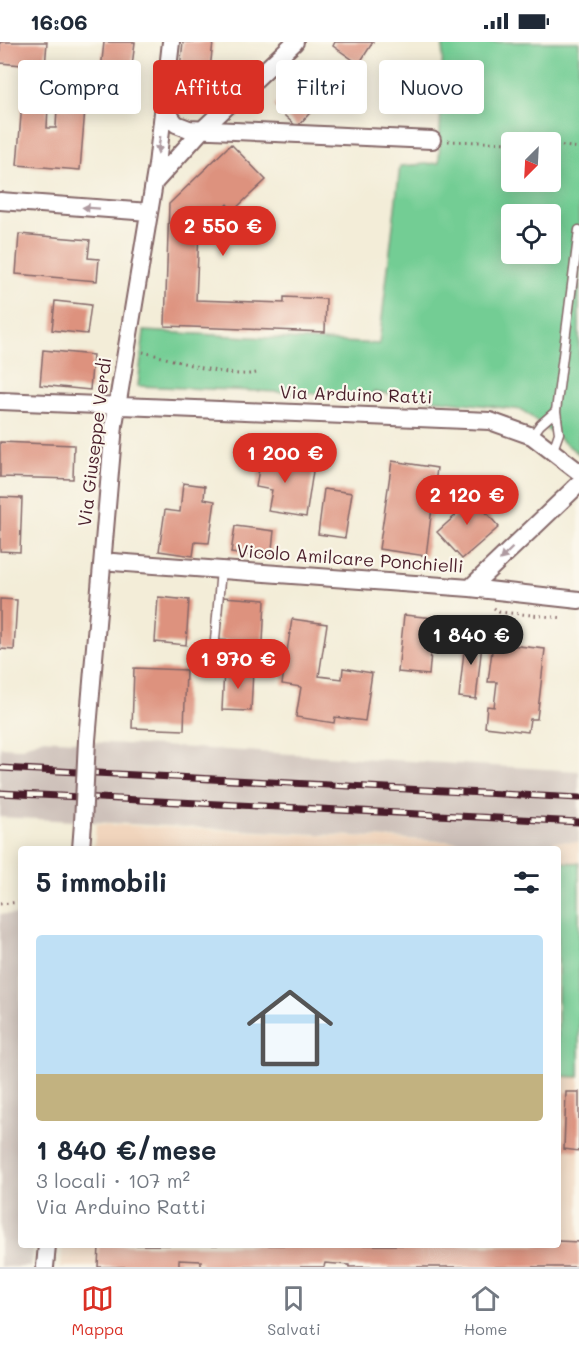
<!DOCTYPE html>
<html lang="it">
<meta charset="utf-8">
<style>
:root{--surface:#fff;--page:#f2f2f3;--text:#1f2937;--muted:#747a83;--line:#e0e1e3;--accent:#d93025}
body{margin:0;font-family:Mali,sans-serif;background:var(--page);color:var(--text);height:100vh;display:flex;flex-direction:column;font-size:22px;white-space:nowrap}
*{box-sizing:border-box;margin:0}
p{font-size:20px;color:var(--muted)}
.icon{flex:none;width:33px;height:33px;fill:none;stroke:currentColor;stroke-width:2;stroke-linecap:round;stroke-linejoin:round}
.map{position:relative;flex:1;overflow:hidden}
.sheet{position:absolute;left:18px;top:804px;width:543px;height:402px;display:flex;flex-direction:column;background:var(--surface);border-radius:6px;box-shadow:0 3px 15px #0003}
.sheet>*{flex:none}
.top-card{position:absolute;left:18px;top:18px;width:543px;height:54px;display:flex;gap:12px}
.needle{width:39px;rotate:204deg}
.tools{position:absolute;left:501px;top:90px;display:grid;gap:12px}
.tools a{display:grid;place-items:center;width:60px;height:60px;border-radius:6px;background:var(--surface);box-shadow:0 3px 15px #0003;font-size:30px}
.price{position:absolute;translate:-50% -51px;padding:0 14px;border-radius:21px;background:var(--accent);color:#fff;font-size:20px;line-height:39px;filter:drop-shadow(0 2px 3px #0008)}
.price::after{content:'';position:absolute;left:50%;top:36px;width:18px;height:14px;margin-left:-9px;background:inherit;clip-path:polygon(0 0,100% 0,50% 100%)}
.price.current{background:#222;color:#fff}
ul{padding:0;list-style:none}
li{display:grid;align-content:center;gap:12px;height:318px;padding:0 18px}
li span{display:grid;place-items:center;height:186px;border-radius:6px;color:#555}
li>.icon{margin-inline-start:auto}
span .icon{width:108px;height:108px;fill:#fffc;stroke-width:1}
li b{font-size:26px}
h2{display:flex;justify-content:space-between;align-items:center;height:72px;padding:0 18px;font-size:26px}
.tag{padding:0 21px;border-radius:6px;background:var(--surface);box-shadow:0 3px 15px #0003;font-size:21px;line-height:54px}
.tag.current{background:var(--accent);color:#fff}
.status{display:flex;justify-content:space-between;align-items:center;height:42px;padding:0 30px;background:var(--surface);direction:ltr}
.status svg{height:16px;fill:currentColor}
.menu{display:flex;justify-content:space-around;align-items:center;height:84px;border-top:2px solid var(--line);background:var(--surface);font-size:16px;color:var(--muted)}
.menu a{display:grid;justify-items:center;gap:3px}
.menu .current{color:var(--accent)}
.map>svg:first-child{display:block}
</style>
<div class="status"><b>16:06</b><svg viewBox="0 0 49 12"><path d="M0 12V9h3v3zM5 12V6h3v6zM10 12V3h3v9zM15 12V0h3v12zM26 1h20v11H26zM47 4h2v5h-2z"/></svg></div>
<div class="map">
<svg width="579" height="1225" viewBox="0 0 579 1225">
<rect width="100%" height="100%" fill="#fbf7ec"/>
<filter id="ink" filterUnits="userSpaceOnUse"><feTurbulence type="fractalNoise" baseFrequency=".0167" numOctaves="2"/><feDisplacementMap in="SourceGraphic" scale="12" xChannelSelector="R" yChannelSelector="G"/><feConvolveMatrix kernelMatrix="1 2 1 2 8 2 1 2 1" color-interpolation-filters="sRGB"/></filter>
<filter id="wash" filterUnits="userSpaceOnUse"><feTurbulence type="fractalNoise" baseFrequency=".008" numOctaves="4" result="noise"/><feDisplacementMap in="SourceGraphic" scale="24" xChannelSelector="R" yChannelSelector="G"/><feGaussianBlur stdDeviation="1.35" result="paint"/><feColorMatrix in="noise" values="0 0 0 0 0 0 0 0 0 0 0 0 0 0 0 0 0 1.4 0 .05"/><feComposite in="paint" operator="in"/></filter>
<g filter="url(#wash)">
<rect width="100%" height="100%" fill="#f3edd8"/>
<path fill="#f1d5bd" d="M96,782L552,805L553,799L579,800V1225H61L63,1203H558V807H94Z"/>
<path fill="#cec1ba" d="M41,697L579,729V800L554,799L553,805L0,775V705L20,706Z
M0,872L21,873V1203H33L30,1225H0Z"/>
<path fill="#73cd94" stroke="#5e7660" stroke-width="1.5" fill-rule="evenodd" d="M443,0H579V412L522,368L373,350L372,354L138,344L144,289L379,302L400,124L439,121ZM512,100H550V140H512ZM512,172H550V212H512Z
M558,820L579,821V1035L558,1034Z"/>
<g id="blocks">
<path fill="#dd927e" d="M0,0H47L45,25L0,21Z
M104,0H135L131,32L101,28Z
M183,0H213L206,65L176,62Z
M335,0H373L359,22L333,4Z
M316,17L340,38L297,85L274,64Z
M22,61L48,63L47,86H56L57,65L85,67L80,128L17,123Z
M231,102L266,138L233,169L227,162L199,190L196,258L284,261V255L326,257L325,290L165,284L169,162Z
M19,192L90,198L88,216L99,217L97,239L16,232Z
M55,259L91,263L87,292L52,288Z
M43,308L93,313L90,348L40,343Z
M0,400L74,403L73,437L0,435Z
M262,408L288,412L286,424L313,429L306,475L268,469L272,448L256,445Z
M392,419L437,426L426,514L379,507Z
M183,441L205,444L204,457L215,459L209,501L195,500L193,514L159,509L165,468L180,470Z
M324,447L352,451L345,496L318,492Z
M468,450L499,485L462,517L437,490L456,473L449,466Z
M0,455L22,456L20,510L0,509Z
M235,484L274,489L271,516L231,511Z
M158,555L189,558L186,603L155,600Z
M222,555L265,558L263,601L219,598Z
M0,557L17,558L14,608L0,607Z
M404,573L434,576L429,633L398,630Z
M292,577L327,582L319,634L342,637L343,626L372,631L365,679L335,675L334,681L296,675L301,645L282,642Z
M466,591L483,593L476,657L459,655Z
M493,601L545,607L537,677H530L528,690L485,685L487,664L494,665L497,640H488Z
M134,626L186,628L184,688L132,686Z
M224,627L253,628L251,669L222,668Z
M566,1050H579V1109L564,1107Z
M558,1199L579,1200V1225H349V1223L325,1221L324,1225H201V1219L179,1218V1225H98L99,1203H558Z"/>
</g>
</g>
<g filter="url(#ink)">
<use href="#blocks" fill-opacity="0" stroke="#856768" stroke-width="1.5"/>
<g fill="none" stroke-linecap="round" stroke-linejoin="round">
<g stroke="#856768" stroke-width="11">
<path id="lane" d="M556,369L579,188
M532,394L540,383L556,369L559,391L553,408
M214,610L221,527"/>
</g>
<g stroke="#856768" stroke-width="20">
<path id="street" d="M164,66L176,82L189,87L432,98
M154,141L202,88L295,0
M0,159L149,170
M0,359L490,379L532,394L579,430
M113,520L470,546L579,558
M470,546L579,442
M87,698L114,383L157,123L171,0
M81,807L83,781
M45,1225L47,1203"/>
</g>
<path stroke="#856768" stroke-width="3" stroke-dasharray="1.5 4.5" stroke-linecap="butt" d="M448,99L512,101
M550,102L579,106
M143,310C174,317 232,339 260,330
M494,566L499,570L564,576
M0,862L21,860"/>
<use href="#lane" stroke="#fff" stroke-width="8"/>
<use href="#street" stroke="#fff" stroke-width="16"/>
<g stroke="#4a1f2b" stroke-width="7">
<path id="rail" d="M0,726L579,756
M0,751L579,780"/>
</g>
<use href="#rail" stroke="#fbf7ec" stroke-width="4.5" stroke-dasharray="14" stroke-linecap="butt"/>
<g stroke="#856768" stroke-width="20" stroke-linecap="butt">
<path id="street-bridge" d="M83,781L87,698"/>
</g>
<use href="#street-bridge" stroke="#fff" stroke-width="16"/>
</g>
<defs><path id="oneway-solid" d="M-6-.8H1V-3.2L6.5 0L1 3.2V.8H-6Z" transform="scale(1.5)"/></defs>
<g fill="#ae9aa0">
<use href="#oneway-solid" transform="translate(159 103) rotate(98)"/>
<use href="#oneway-solid" transform="translate(91 166) rotate(-176)"/>
<use href="#oneway-solid" transform="translate(506 512) rotate(136)"/>
</g>
</g>
<g text-anchor="middle" stroke-width="4.5" stroke-linejoin="round" paint-order="stroke">
<g font-size="18" fill="#4a1f2b" stroke="#fbf7ec">
<text transform="translate(356 353) rotate(2)" y="6">Via Arduino Ratti</text>
<text transform="translate(95 400) rotate(-83)" y="6">Via Giuseppe Verdi</text>
<text transform="translate(350 517) rotate(4)" y="6">Vicolo Amilcare Ponchielli</text>
</g>
</g>
</svg>
<div class="tools">
<a><svg class="needle" viewBox="-14 -14 28 28"><path d="M0-13l5 13h-10z" fill="#e53935"/><path d="M0 13l5-13h-10z" fill="#747a83"/></svg></a>
<a><svg class="icon" aria-label="locate" viewBox="0 0 24 24"><circle cx="12" cy="12" r="6"/><path d="M12 2v4M12 18v4M2 12h4M18 12h4"/></svg></a>
</div>
<b class="price" style="left:223px;top:215px">2 550 €</b>
<b class="price" style="left:285px;top:442px">1 200 €</b>
<b class="price" style="left:467px;top:484px">2 120 €</b>
<b class="price current" style="left:471px;top:624px">1 840 €</b>
<b class="price" style="left:238px;top:648px">1 970 €</b>
<div class="top-card">
<a class="tag">Compra</a>
<a class="tag current">Affitta</a>
<a class="tag">Filtri</a>
<a class="tag">Nuovo</a>
</div>
<section class="sheet">
<h2>5 immobili<svg class="icon" aria-label="filters" viewBox="0 0 24 24"><path d="M4 7h16M4 17h16"/><circle cx="9" cy="7" r="2"/><circle cx="15" cy="17" r="2"/></svg></h2>
<ul>
<li><span style="background:linear-gradient(#bfe0f5 75%,#c2b280 0)"><svg class="icon" aria-label="home" viewBox="0 0 24 24"><path d="M3 11l9-7 9 7M6 9v11h12V9"/></svg></span><div><b>1 840 €/mese</b><p>3 locali · 107 m²</p><p>Via Arduino Ratti</p></div></li>
</ul>
</section>
</div>
<nav class="menu">
<a class="current"><svg class="icon" aria-label="map" viewBox="0 0 24 24"><path d="M3 6l6-2 6 2 6-2v14l-6 2-6-2-6 2zM9 4v14M15 6v14"/></svg>Mappa</a>
<a><svg class="icon" aria-label="saved" viewBox="0 0 24 24"><path d="M7 4h10v16l-5-4-5 4z"/></svg>Salvati</a>
<a><svg class="icon" aria-label="home" viewBox="0 0 24 24"><path d="M3 11l9-7 9 7M6 9v11h12V9"/></svg>Home</a>
</nav>
